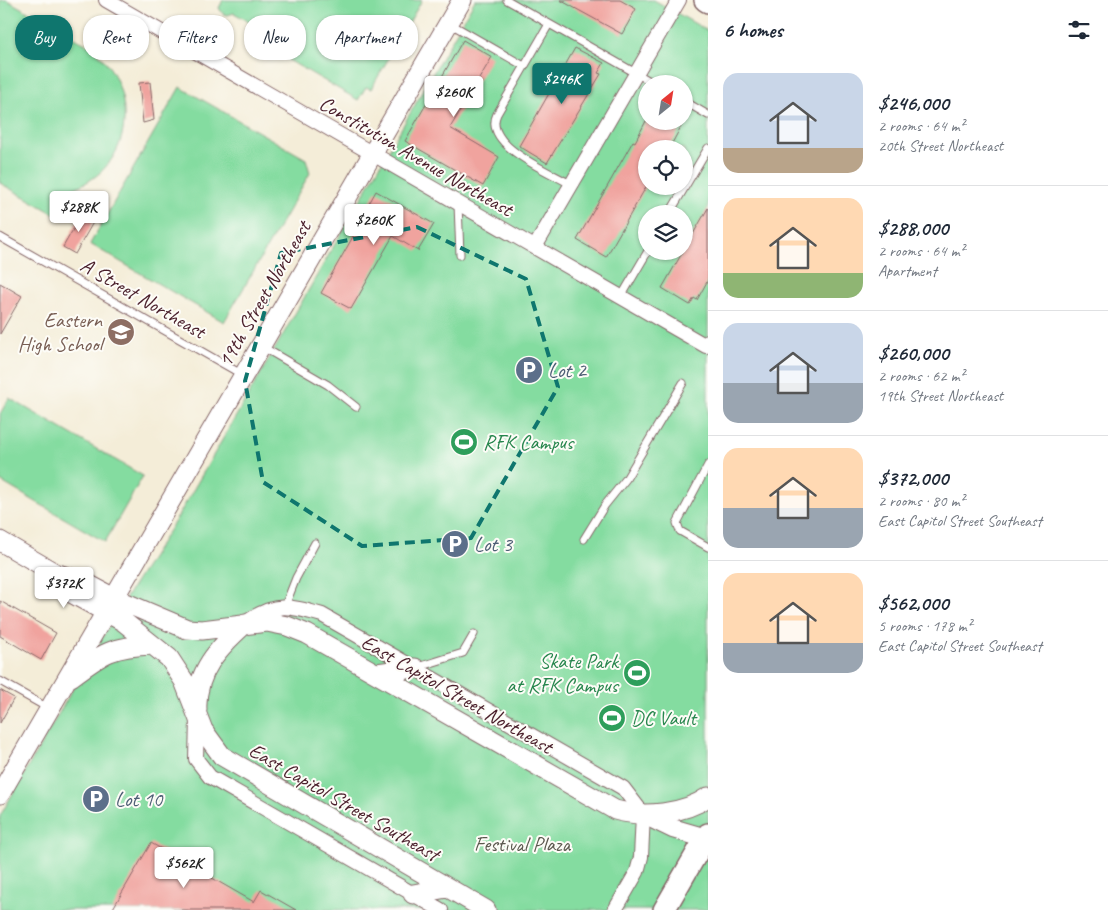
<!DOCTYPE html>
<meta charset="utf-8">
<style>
:root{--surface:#fff;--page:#f2f2f3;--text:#1f2937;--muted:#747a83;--line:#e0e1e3;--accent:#0f766e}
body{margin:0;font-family:Caveat,sans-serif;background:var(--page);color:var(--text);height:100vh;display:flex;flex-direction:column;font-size:19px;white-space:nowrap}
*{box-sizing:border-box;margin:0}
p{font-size:16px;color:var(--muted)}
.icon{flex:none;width:28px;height:28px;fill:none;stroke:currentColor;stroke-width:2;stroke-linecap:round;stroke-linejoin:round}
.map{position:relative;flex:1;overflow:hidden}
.details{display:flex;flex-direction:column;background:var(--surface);width:400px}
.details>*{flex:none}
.top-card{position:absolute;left:15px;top:15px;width:475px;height:45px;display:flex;gap:10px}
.needle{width:32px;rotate:30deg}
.controls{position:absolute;left:638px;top:75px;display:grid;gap:10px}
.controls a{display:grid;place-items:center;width:55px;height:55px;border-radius:50%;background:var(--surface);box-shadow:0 1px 4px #0004;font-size:25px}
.price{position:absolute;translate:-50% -42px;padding:0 11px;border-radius:5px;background:#fff;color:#222;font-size:16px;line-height:32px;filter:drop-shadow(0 1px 2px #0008)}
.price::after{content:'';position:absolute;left:50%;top:30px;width:15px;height:11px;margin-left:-8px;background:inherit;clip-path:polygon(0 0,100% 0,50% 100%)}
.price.on{background:var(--accent);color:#fff}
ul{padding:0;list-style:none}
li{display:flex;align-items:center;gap:15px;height:125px;padding:0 15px}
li+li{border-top:1px solid var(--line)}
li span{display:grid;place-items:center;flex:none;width:140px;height:100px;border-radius:15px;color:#555}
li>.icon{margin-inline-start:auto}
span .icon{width:60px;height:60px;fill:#fffc;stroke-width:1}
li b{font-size:21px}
h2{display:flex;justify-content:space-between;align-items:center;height:60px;padding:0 15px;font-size:21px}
.chip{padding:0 18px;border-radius:20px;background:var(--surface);box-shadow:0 1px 4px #0004;font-size:18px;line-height:45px}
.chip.on{background:var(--accent);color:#fff}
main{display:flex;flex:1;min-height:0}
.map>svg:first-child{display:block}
</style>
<main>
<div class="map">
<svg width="708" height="910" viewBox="0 0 708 910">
<rect width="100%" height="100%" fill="#fdfcf7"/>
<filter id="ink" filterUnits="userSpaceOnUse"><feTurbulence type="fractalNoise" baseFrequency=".02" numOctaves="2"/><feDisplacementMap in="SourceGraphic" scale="10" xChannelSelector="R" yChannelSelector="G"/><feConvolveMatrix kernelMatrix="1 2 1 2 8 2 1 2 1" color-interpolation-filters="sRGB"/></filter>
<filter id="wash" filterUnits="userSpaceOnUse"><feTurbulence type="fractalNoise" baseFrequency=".0096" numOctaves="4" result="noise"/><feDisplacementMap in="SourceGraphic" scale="20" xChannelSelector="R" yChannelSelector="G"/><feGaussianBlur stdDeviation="1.12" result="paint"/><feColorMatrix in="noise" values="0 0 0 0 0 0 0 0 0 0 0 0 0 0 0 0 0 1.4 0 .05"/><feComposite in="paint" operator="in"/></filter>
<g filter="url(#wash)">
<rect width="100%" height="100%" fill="#f4edd8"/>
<path fill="#84dca0" stroke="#677e66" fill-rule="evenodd" d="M0,0H7C27,11 47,23 67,34C75,39 86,43 93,49C131,80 137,144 96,176C83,186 70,190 55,195L66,202L58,216L0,183Z
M223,0H422L371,89L366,87L358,100L257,42L264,30L234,13L228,15L223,14L219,8Z
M475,0H654L708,31V910H0V816L118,610L177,518L265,366ZM646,84H684V121H646ZM646,149H684V186H646ZM646,214H684V251H646Z
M180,87L306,159L310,173L224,322L90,244Z
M9,398L143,476L105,542L0,481V414Z"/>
<g id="blocks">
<path fill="#f0a39e" d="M560,0H620L636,9L622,34Z
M463,40L492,57L450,128L499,157L483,186L405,141Z
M575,48L604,63L598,73L601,74L547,163L519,146Z
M150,82L154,120L143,123L139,83Z
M646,121H684L669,149H646V187L606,257L577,240L633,141L635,142Z
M376,191L434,224L418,251L393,236L351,309L321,293L363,219L361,218Z
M708,208V280L697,300L694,298L690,305L662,288Z
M83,212L95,219L75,254L63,247Z
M0,283L22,296L0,334Z
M0,601L56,633L41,660L0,636Z
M0,690L14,698L0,723Z
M151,843L254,902L261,890L296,910H112Z"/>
</g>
</g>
<g filter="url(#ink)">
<use href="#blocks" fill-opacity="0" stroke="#866768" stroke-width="1"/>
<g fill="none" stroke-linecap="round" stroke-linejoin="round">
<g stroke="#866768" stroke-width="9">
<path id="service" d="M507,0L655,84
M449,23L524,66
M549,24L497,114C482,145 550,172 572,185
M684,101L708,115
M458,204L460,255
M669,214L708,148
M0,237L243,375
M621,297L648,251
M261,346L328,385L356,407
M708,465L677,523L680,531L708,547
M584,539L605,505L626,479L683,383
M285,606L296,578L315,543
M415,668L463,653L474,634
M0,681L48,708"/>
</g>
<g stroke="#866768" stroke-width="16">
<path id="minor" d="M106,0L706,346L708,342
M535,247L679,0
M246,623C274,601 290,606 322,615L623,788L643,814L641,857L637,872L615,910
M197,719L196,759L210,777L441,910"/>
</g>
<g stroke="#866768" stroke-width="21">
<path id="secondary" d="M0,541L55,573L86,583L114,598L187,629L202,630L267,622L287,626L307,634L615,810C643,818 684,814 708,797
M55,573L64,589L124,622L169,658L184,681L203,730L222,756L486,910
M377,673L415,668
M71,677C103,653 112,646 153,645
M197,710C195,672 219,647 245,624
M0,794L462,0
M643,814L674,829L705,838
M413,894L447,888"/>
</g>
<g stroke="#866768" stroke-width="24">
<path id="primary" d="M705,0L708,2
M664,910L708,834"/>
</g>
<use href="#service" stroke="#fff" stroke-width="7"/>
<use href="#minor" stroke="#fff" stroke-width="14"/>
<use href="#secondary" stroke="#fff" stroke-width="19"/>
<use href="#primary" stroke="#fff" stroke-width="21"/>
</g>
</g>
<path fill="none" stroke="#0f766e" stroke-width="4" stroke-dasharray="10 6" stroke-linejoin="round" d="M417,227L526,279L558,387L471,538L362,546L263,482L245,381L281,253Z"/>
<defs>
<g id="school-disc" transform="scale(1.4375)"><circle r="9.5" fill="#8d6e63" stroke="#fdfcf7"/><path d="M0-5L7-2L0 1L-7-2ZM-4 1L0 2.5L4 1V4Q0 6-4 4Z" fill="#fff"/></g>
<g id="parking-disc" transform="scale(1.4375)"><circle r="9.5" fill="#5c6f8a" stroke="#fdfcf7"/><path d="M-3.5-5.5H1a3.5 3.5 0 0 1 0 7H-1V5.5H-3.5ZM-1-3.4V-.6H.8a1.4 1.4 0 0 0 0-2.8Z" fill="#fff"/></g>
<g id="stadium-disc" transform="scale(1.4375)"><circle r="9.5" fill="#2e9e5b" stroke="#fdfcf7"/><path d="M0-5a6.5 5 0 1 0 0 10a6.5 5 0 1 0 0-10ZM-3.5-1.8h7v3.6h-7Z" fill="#fff"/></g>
</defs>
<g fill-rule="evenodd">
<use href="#school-disc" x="121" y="332"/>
<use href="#parking-disc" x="529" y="370"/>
<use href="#stadium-disc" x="464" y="442"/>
<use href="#parking-disc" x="455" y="544"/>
<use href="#stadium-disc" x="637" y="673"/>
<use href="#stadium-disc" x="612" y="718"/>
<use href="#parking-disc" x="96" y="799"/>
</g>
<g text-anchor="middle" stroke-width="4" stroke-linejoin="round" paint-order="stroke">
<g font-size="21" fill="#4a1f2b" stroke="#fdfcf7">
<text transform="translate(416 156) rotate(30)" y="7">Constitution Avenue Northeast</text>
<text transform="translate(264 294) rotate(-60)" y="7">19th Street Northeast</text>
<text transform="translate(143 298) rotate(30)" y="7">A Street Northeast</text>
<text transform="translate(457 694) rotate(30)" y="7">East Capitol Street Northeast</text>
<text transform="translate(344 802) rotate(30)" y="7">East Capitol Street Southeast</text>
</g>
<g font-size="21" fill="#785e54" stroke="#fdfcf7" text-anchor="end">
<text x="102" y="327">Eastern<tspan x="102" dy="24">High School</tspan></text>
</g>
<g font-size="21" fill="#4e5e75" stroke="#fdfcf7" text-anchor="start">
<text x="548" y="377">Lot 2</text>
<text x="474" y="551">Lot 3</text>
<text x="115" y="806">Lot 10</text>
</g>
<g font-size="21" fill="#27864d" stroke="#fdfcf7" text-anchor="start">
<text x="483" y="449">RFK Campus</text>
<text x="618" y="668" text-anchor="end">Skate Park<tspan x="618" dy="24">at RFK Campus</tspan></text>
<text x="631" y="725">DC Vault</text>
</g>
<g font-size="21" fill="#5b584e" stroke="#fdfcf7">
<text x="522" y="851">Festival Plaza</text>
</g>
</g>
</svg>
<div class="controls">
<a><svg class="needle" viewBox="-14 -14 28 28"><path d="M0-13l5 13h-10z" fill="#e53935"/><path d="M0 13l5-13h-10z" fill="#747a83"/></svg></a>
<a><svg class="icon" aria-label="locate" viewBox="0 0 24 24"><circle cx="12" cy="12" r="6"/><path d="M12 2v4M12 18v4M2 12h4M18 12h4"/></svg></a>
<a><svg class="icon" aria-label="layers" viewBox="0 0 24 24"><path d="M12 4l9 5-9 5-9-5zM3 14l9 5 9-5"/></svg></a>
</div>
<b class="price on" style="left:562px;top:105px">$246K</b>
<b class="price" style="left:454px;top:118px">$260K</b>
<b class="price" style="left:79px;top:233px">$288K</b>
<b class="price" style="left:374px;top:246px">$260K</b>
<b class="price" style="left:64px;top:609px">$372K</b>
<b class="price" style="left:184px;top:889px">$562K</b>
<div class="top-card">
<a class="chip on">Buy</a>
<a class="chip">Rent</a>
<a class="chip">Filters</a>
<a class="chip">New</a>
<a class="chip">Apartment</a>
</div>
</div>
<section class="details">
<h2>6 homes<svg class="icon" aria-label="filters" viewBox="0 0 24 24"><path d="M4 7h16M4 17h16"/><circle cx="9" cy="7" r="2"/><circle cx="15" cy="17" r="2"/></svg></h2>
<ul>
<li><span style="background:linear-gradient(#c9d6e8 75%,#b9a48a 0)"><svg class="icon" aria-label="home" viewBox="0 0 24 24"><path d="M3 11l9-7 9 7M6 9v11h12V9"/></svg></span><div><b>$246,000</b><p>2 rooms · 64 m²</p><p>20th Street Northeast</p></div></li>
<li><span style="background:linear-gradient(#ffd9b3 75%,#8fb573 0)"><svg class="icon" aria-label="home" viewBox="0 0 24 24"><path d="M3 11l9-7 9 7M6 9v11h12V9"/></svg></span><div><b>$288,000</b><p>2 rooms · 64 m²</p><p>Apartment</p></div></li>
<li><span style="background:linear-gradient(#c9d6e8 60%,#9aa5b1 0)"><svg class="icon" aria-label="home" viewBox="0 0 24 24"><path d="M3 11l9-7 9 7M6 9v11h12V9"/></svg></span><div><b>$260,000</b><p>2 rooms · 62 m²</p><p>19th Street Northeast</p></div></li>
<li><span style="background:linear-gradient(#ffd9b3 60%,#9aa5b1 0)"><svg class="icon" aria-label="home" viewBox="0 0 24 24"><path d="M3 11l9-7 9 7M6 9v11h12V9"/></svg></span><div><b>$372,000</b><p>2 rooms · 80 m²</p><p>East Capitol Street Southeast</p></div></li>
<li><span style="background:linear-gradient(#ffd9b3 70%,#9aa5b1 0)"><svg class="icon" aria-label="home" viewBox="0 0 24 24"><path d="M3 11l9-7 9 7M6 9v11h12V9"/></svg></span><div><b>$562,000</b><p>5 rooms · 178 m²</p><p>East Capitol Street Southeast</p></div></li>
</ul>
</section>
</main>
